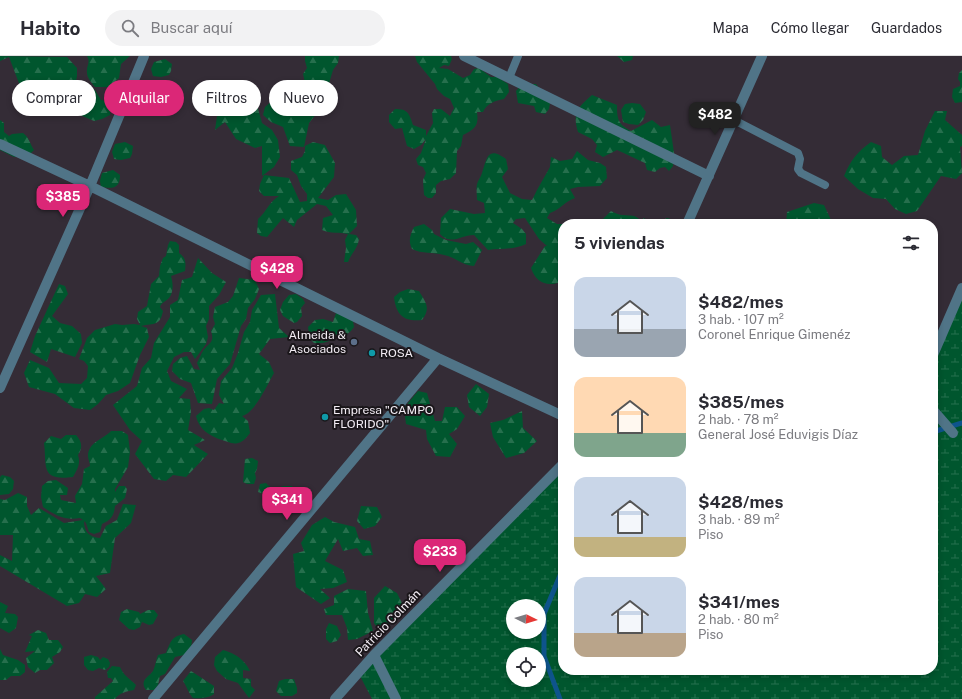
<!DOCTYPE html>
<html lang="es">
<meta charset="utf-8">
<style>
:root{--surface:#fff;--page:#f2f2f3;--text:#2b2b33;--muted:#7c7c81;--line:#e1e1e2;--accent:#db2777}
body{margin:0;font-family:"Public Sans",sans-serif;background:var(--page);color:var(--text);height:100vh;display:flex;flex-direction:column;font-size:15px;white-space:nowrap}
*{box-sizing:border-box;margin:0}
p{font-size:13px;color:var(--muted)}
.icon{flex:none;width:22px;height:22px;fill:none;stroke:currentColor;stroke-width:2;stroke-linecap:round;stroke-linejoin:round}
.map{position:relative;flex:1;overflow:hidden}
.panel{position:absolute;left:558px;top:163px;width:380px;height:456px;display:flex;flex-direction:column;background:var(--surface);border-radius:16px;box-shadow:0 2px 6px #0003}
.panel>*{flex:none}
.guide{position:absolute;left:12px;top:24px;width:380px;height:36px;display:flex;gap:8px}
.needle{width:26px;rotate:95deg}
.buttons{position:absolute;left:506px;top:543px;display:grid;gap:8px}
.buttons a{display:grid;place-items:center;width:40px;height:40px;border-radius:50%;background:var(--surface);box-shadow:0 2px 6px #0003;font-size:20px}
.price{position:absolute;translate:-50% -34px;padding:0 9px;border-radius:8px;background:var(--accent);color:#fff;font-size:13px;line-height:26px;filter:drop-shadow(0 1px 2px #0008)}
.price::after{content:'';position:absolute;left:50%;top:24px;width:12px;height:9px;margin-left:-6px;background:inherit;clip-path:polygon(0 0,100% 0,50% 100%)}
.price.on{background:#222;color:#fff}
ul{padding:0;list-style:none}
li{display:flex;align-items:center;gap:12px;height:100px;padding:0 16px}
li span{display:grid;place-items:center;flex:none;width:112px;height:80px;border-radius:12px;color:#555}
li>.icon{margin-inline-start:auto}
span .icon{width:48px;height:48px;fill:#fffc;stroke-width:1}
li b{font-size:17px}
h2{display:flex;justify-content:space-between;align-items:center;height:48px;padding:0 16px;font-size:17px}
.tag{padding:0 14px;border-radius:18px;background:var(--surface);box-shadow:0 2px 6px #0003;font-size:14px;line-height:36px}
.tag.on{background:var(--accent);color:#fff}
header{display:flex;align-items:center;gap:24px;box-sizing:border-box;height:56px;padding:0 20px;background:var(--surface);border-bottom:1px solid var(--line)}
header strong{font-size:19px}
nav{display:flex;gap:22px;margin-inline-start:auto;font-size:14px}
.search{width:280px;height:36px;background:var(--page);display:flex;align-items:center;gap:10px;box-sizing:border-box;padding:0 14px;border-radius:22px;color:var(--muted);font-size:15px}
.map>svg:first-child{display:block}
</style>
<header>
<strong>Habito</strong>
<div class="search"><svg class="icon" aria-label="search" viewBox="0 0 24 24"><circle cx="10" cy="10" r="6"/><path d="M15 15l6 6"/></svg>Buscar aquí</div>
<nav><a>Mapa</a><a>Cómo llegar</a><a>Guardados</a></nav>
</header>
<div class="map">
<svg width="962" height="643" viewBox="0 0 962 643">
<defs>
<pattern id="forest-firs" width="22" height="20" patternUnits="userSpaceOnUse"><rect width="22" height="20" fill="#00562e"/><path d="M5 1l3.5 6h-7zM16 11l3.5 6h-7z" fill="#266f4d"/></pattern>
<pattern id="wetland-marsh" width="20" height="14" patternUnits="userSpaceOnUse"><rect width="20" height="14" fill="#00562e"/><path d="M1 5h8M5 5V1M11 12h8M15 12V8" fill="none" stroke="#266f4d"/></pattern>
</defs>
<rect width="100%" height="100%" fill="#342c36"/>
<path fill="url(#forest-firs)" d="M0,0L67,1L77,12V20L74,35L66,41L45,38L38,42L30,41L22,35L9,1L0,5Z
M87,0H130L121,8L119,22L108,31H95C92,27 87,22 87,17C86,9 91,8 87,0Z
M305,0H339L338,7L333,14L322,51L309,67L304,91L290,90L283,71L271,66L263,59L265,51L272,45L278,43L286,57H292L289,50C291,46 292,42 295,38C301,30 307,31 303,18L307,12L305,5Z
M415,0H451L452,3L449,10L444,9L439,12L448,13L463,22L470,19L474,13L479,12L491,21H497L508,28L509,36L504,43C495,45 487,47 483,56H477C479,70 475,73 463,79L461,90L457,95L456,117L450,123L441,125L436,129V137L432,142H428L424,139L423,124L426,117L423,111L418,109L416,103L421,97L426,83L421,89L414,93L407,90L402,72L395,73L389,66V59L395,53C408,53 409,57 413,69L426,74V80L433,67L432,57L434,53H441L450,60L454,52L450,43L444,40L437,33L435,28L417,6Z
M617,0H633L632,4L624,6Z
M165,3L172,8L171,15L169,19L161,21L153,20L151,13L154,6Z
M962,14V46L955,47L952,41L953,33L960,30V26L958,23L959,17Z
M528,28H536L550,47L549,53L545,58L536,56L534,50L518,47L516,35L521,29Z
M88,31L95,34L101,44L106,45L110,49V59L102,63L94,65L80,59L76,55L73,43L75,37L79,34Z
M592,39L617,49C617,63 618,68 631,75L652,64L661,71L670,69L674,97L673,110L669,115L665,111L660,112L655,116L647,114L645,107C635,103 627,98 617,94L603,101L595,96L597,89L592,83L578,76C572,57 578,51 592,39Z
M233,44H247L257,49L262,67L272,74L278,84L280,101L274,111L262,120V90L255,92L236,83L225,66L215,74L217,60L222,58L221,51L225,47Z
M632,47L640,48L646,56L643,64L638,69L629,68L623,66L621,54L625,48Z
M935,55H947L945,64L962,79V90L960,91L962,117L956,123L941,120L917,155L906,158L895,153L886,143L873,142L858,133L844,120C851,104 857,96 871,86L881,90L882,101L892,109L904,100L918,99L925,75Z
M0,64L4,67V76L9,80L12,78L23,77C29,81 30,88 34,94L30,98L14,101L0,94Z
M125,86L133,90L132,98L130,102L121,104L114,103L112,96L115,88Z
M313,86L325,89L335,107L334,121L318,142L328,144L336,139L346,138L356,154L357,170L349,178L356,179L359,183C357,194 352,196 348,206H344L346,192L345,184L348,178C339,176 331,178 322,174L323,162L333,159L326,150L317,148L297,164L294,171L283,162L267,181L261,180L257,177L258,163C267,155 269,146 279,140H264L259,135L260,128L264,119L289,122L300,146L307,145V138L301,130L297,119L291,114V105L302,101L305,95V90Z
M577,95L588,104L600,107L606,111L607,122L600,130L578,131L570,133L575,142C565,145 560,154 550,157L547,162L557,168H563V225C548,232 536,227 531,212L545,190H547L539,183L525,162L516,163L513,167L522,173L526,178V188C515,194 500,192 488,194L474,179C460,179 452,190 440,178L441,162L450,153L474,158L485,157L484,147L477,144C477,139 476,133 477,128C478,124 481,121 482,117C487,101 488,90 506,103L508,113L502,121L510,137L522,143L532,144L537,134L550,111L551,101L560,105L572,103Z
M113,114L120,119C120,132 114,133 101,131L100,125L102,117Z
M814,147L824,149L831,164L830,168H786L787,156Z
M611,155C615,157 619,159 623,159C631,160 635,158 641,165L644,162L652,168H603V163Z
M667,162L674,164L677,168H655Z
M424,168L432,174L434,178L446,184L466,188L473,186L482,194L474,210C463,210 455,201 444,199C433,196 422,198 412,193C408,185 410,179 414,171Z
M170,185L176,186L179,189V197C186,202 186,206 185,215L171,220C173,227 174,236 169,242C165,246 162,246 160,251L163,255C160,270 155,267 141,270L147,272L149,281L140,299L130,327L118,335L106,339L98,348L90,354L74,352L55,338L29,331L24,317L30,304L49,312L59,327L81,328L87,322L88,310L84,305L79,303L87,282L95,274L115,268L122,269L134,268L140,269L137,263L138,256L147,250L151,228L159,220L160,210L163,202L166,200L168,189Z
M198,202L212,217L226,226L219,239L209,250V263L206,270L208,281L206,288L195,303L191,296H184L174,301L167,315L171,325L187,333L179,342L190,343L191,356L188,374L205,384L194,389L208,398L186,421L173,419L166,425L154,423L135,398L142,385L130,374L113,349L137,330L142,312L151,302L154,287L170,261V249L178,244L182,224L192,221Z
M239,222L255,224L259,233L255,243L248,252L246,263L241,270L230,308L217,323L212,348L198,347L191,327L180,323L172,315L173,308L180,302L187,300L194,313L200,314L197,307C199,303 201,298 203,295C209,286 215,287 211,275L215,268L213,261L215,251L228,246L233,240Z
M59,228L65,230L68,238L52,260L60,267L72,270L81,278L82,287L75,301L51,293L47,306L30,296L35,280Z
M408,233L419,235C426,247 431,252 422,264C404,266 396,259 394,241L400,236Z
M275,238L279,272L289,281L270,283L259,298L269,306L274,317C267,329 255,357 242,360L248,365L250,377C247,381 243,386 238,387C232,389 227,385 222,384C210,380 199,374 196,360L204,353L209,352L214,354L219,347L224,348L219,339L221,325L232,312L238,297L244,276L250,266L252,254L261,239Z
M296,238L303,243L305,247L301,252L302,260L297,266L294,267L283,260L280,254L283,246L289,239Z
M336,257L352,259L354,271C349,278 346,280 337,278C330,286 324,288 314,287L310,283L308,271L315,264L323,263L333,266Z
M476,328L489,338L487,351L480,360L469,351L467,339Z
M418,335L427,337L435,365H442L445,351H457L465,360L457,373L449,378L457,388L450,401L436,400L427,383L426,374L406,368L404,352Z
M522,355L523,372L537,385L524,397L506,402L493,381L490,367L503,364Z
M111,375H122L128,379L130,396L128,411L115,433V436L119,430H125L127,433L125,442L115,450C114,460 111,464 102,468L100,476L94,478L89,476L86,467L84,465C84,476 89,481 100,482L106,470L117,464L123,448L136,449L131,467L115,482L110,517L96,520L106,533L97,541L85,538L79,547L67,550L0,510V499L12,505L13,479H0V443L5,444L18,437L27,441V450L31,459L39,452L64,467L83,464L80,462C65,465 55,459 43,451L41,441L42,430L48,425L56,424L68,432L67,439H60L61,444L76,447L75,440L82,428L84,413L90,410C90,407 88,403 88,400C88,386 104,383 111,375Z
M66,379H76C82,386 83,391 78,399C81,408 77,414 73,421C40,425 47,411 44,387L51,380L61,383Z
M252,402L258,405L257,413L255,417L256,422L254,428H247L243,426L245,403Z
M2,419L10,421L14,425L13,433L9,438L0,439V421Z
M266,427L273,434L283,430H292L294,436L292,443L288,446C291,450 291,455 287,458L281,456L278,450L268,444L263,438L258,436L260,428Z
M361,450L377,451L382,461L375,470L364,473L357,465Z
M325,461L334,466L355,471L359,483L370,485L373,499L363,500L357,492L343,495L338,483L325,505L343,514L347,526L333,532L320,533L330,542L321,548L296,531L293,498L304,495L301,487L312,469Z
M385,530L397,537L403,549L394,564L380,576L374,567V542Z
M348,533L366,535L368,557L373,575L357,583L348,584L347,572L342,559H326L324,553L334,549V540Z
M0,546L8,550L5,557L15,558L18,561L16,572L9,577L0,572Z
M127,553L139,556L140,558L148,554H154L158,559L153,568L149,569L142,566L140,571L134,574L129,573L119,564L121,556Z
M329,567L337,570L341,579L337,585L330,587L326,583V573Z
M38,574L46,577L49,584H58L63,591L60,596L52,601L54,607L47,614H40L35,617L28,611L26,602L35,595L25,596L32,580L29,579Z
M184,578L192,584L191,592L184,599L175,601L165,618L160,620L158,629L154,634H146C139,624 149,621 153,615C155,611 156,604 158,599L166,597C171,585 171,581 184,578Z
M0,593L3,599L18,604L25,609V616L20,620H11L6,624H0Z
M223,594C236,598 244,603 250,615L243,614V622L251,623V630L255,634L249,642L238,627L226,623L217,615L214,609L215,601Z
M91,599L98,601L100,604L103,601L108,603L110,607L109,611L105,614L99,612L93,615L88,614L84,609V601Z
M112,610L120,611C123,619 130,623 136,629L134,634C127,635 119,637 115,643H95V641L113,625L111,622H108L107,616Z
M191,615L214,630V638C209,642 199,643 193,642C189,638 186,629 183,625Z
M285,623H294L297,632V637L292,640H281L276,635L279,625Z"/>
<path fill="url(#wetland-marsh)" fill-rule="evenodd" d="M962,240V643H372L360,620L563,404V614H933V295ZM513,550H539V576H513ZM513,598H539V624H513Z"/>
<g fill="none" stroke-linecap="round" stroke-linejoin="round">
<path stroke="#0e548c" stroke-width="5" d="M933,376L962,367
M560,643L544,600V558L561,517L563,516"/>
<path stroke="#507487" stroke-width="8" d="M509,22L518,0
M734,64L798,97L800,103L798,113L801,117L825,129"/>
<path stroke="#507487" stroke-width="10" d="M464,0L709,120
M0,88L90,130L438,302L563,360
M687,168L762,0
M933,299L962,232
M0,332L90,130L144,0
M933,354L953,377
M374,599L396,643
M153,643L438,302
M335,643L374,599L563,408"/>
</g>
<circle fill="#5c6f8a" stroke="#1a161a" stroke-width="1.5" cx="354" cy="286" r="4"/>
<g fill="#0f9aa8" stroke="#1a161a" stroke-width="1.5">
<circle cx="372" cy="297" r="4"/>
<circle cx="325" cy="361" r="4"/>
</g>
<g text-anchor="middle" stroke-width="4" stroke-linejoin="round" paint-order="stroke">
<g font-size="12" fill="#f3edf4" stroke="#1a161a" text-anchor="start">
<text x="346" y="283" text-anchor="end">Almeida &amp;<tspan x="346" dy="14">Asociados</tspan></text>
<text x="380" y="301">ROSA</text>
<text x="333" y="358">Empresa "CAMPO<tspan x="333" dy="14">FLORIDO"</tspan></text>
</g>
<g font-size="12" fill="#f3edf4" stroke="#1a161a">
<text transform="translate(388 567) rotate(-46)" y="4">Patricio Colmán</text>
</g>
</g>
</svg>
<div class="buttons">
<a><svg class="needle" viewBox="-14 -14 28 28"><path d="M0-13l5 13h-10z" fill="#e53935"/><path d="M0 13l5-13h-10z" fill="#7c7c81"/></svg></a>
<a><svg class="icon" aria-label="locate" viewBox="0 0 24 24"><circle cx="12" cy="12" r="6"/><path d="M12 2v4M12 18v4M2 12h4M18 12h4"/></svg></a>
</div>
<b class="price on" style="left:715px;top:80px">$482</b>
<b class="price" style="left:63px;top:162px">$385</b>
<b class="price" style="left:277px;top:234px">$428</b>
<b class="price" style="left:287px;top:465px">$341</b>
<b class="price" style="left:440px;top:517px">$233</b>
<div class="guide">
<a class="tag">Comprar</a>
<a class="tag on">Alquilar</a>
<a class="tag">Filtros</a>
<a class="tag">Nuevo</a>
</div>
<section class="panel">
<h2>5 viviendas<svg class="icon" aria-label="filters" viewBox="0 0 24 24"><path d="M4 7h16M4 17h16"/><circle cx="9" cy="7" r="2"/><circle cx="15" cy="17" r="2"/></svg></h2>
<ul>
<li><span style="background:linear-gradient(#c9d6e8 65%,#9aa5b1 0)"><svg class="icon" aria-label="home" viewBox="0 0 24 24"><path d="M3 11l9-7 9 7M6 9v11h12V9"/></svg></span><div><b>$482/mes</b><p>3 hab. · 107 m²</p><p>Coronel Enrique Gimenéz</p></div></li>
<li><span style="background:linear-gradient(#ffd9b3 70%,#7fa58c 0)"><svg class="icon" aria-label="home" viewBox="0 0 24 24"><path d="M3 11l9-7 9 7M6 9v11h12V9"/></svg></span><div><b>$385/mes</b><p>2 hab. · 78 m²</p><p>General José Eduvigis Díaz</p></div></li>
<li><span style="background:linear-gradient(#c9d6e8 75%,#c2b280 0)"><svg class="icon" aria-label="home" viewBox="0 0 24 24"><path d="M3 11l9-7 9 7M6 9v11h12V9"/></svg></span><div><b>$428/mes</b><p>3 hab. · 89 m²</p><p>Piso</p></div></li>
<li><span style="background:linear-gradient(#c9d6e8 70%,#b9a48a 0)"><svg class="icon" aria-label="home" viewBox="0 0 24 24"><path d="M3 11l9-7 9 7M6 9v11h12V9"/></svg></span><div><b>$341/mes</b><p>2 hab. · 80 m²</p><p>Piso</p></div></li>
</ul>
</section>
</div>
